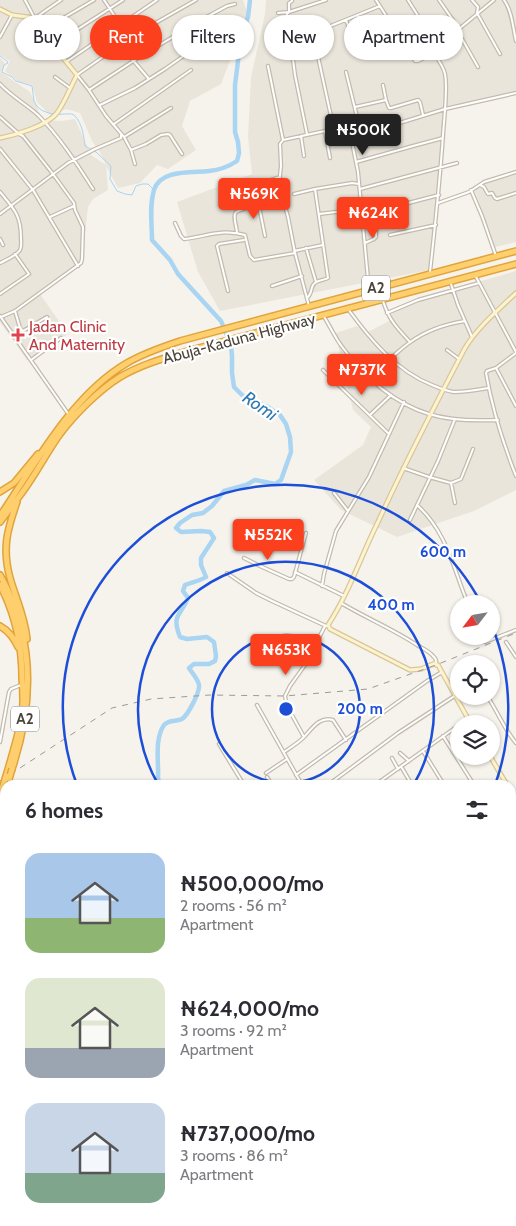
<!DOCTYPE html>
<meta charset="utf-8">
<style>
:root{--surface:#fff;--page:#f2f2f3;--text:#2b2b33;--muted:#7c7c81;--accent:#fc3f1d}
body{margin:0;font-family:Cabin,sans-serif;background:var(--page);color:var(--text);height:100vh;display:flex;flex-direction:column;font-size:19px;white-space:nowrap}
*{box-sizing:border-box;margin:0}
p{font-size:16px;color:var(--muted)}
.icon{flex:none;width:28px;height:28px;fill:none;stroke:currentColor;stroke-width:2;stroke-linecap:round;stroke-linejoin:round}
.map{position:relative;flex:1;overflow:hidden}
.details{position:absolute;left:0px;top:780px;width:516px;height:446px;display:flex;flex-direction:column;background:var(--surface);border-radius:15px 15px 0 0;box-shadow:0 1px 4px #0004}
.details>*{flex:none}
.top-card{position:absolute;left:15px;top:15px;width:486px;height:45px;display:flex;gap:10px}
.needle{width:32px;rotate:239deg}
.tools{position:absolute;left:450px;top:595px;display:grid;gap:10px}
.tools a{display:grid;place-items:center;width:50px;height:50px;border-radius:50%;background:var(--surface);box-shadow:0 1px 4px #0004;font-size:25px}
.price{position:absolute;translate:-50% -42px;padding:0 11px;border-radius:5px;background:var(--accent);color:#fff;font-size:16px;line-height:32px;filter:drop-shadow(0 1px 2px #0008)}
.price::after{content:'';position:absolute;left:50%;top:30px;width:15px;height:11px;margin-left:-8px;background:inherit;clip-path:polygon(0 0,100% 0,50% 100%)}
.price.on{background:#222;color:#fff}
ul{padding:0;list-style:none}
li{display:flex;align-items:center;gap:15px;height:125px;padding:0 25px}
li span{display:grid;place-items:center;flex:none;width:140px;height:100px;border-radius:15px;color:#555}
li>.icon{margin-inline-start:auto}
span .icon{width:60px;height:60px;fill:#fffc;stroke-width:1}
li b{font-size:21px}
h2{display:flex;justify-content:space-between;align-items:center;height:60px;padding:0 25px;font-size:21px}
.chip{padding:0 18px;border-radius:22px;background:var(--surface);box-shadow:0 1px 4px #0004;font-size:18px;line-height:45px}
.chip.on{background:var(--accent);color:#fff}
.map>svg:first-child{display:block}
</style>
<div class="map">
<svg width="516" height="1226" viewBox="0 0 516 1226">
<rect width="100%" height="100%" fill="#f6f3ec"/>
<path fill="#eae5da" d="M0,0H243L248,15L221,84L190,101L182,126L196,150L168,169L157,165L140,183L118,188L106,166L108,190L93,199L88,207L82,261L84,263L40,294L68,334L27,360L0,322V58L5,63L1,72L30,92L38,108V113L43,120L61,121L75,119L91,155L106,165L100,152L92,141L80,113L66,109L51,116L37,102L32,85L19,82L5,71L10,61L0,55Z
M266,0H516V93L447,106L430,270L220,311L198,272L177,202L252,174L248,137L251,77L265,14Z
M516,172V242L495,247L473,186Z
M516,271V490L474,511L397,537L341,510L314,480L363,445L371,427L353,410L339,350L336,333L357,326L368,332L391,320L393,310L468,285Z"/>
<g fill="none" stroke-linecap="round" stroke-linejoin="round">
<path stroke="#a9d4f2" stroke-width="1" d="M0,56L7,61L8,63L4,65L2,72L12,77L16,81L32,86C33,91 33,96 34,101C38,113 54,115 64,114C68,114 73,113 75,116C82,123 84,137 85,146L96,152L111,166L110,179L117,191L125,194L132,195L136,186L142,184H148L154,190
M0,1071L2,1070L5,1062"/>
<path stroke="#a9d4f2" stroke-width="4.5" d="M161,785L158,779C159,762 154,740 164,725C169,719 176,722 182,719C188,715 200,692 199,685C198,679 192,673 189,668L194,664H209L215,661L216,656L214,642L207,637L187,639L180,637C171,614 181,616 188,598L183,591L185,585C192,582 200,581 206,577L201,565V558L214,538L210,532L201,531L181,532L176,528L180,523L192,515L203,513L212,506L224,491L246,485L255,480L275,484L281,480L291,452L290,437L286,424L280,415L268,407L242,395L234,387L232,373V356L231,345L221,321L178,274L170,260L152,240C152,224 149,206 154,190C160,169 192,173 209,171C219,170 228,167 237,161L239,153L238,142L235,132V85L241,37L248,17L250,0
M247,1226L248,1221"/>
<g stroke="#c2bbae" stroke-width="4.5">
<path id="street" d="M25,0L34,17
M104,0L129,38
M292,0V1L289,3V12L287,14L295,75L307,134
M376,0L415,61H418L424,58L494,0
M408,0L437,46
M439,0L455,23L457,30L478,67
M472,0L478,7L477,13L500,54
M504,0C512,11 513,28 516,41
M278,13L289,12L326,0
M358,15L365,35L369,53
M35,18L61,0
M346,20L351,33L355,53
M43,30L94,0
M304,33L308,46L316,50L317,52L334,130
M0,37L12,15
M267,39L290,37L328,27L380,6
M120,45L149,79
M55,47L75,31L123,0
M66,62L157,0
M268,66L283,140L280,144L281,166L279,184L288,217L295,253L309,306
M346,72L359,125L362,126L367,133L445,109L516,93
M55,77L70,88
M0,84C11,96 26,104 38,115C60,137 77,164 93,189
M383,85L386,100L389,108H391L418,100L420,102L423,115
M89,90L141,56L203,19L227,6L235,4
M100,105L135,88L165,69L212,36
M355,107L386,100
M0,117L19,134L23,136L53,174L74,203L75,210L83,227L82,259L81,263L15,311L1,317
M114,124L191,70
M349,127L358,172L369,290
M325,131L330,158
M301,136L304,156
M124,137L171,108
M283,140L325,131L359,125
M0,149L33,190L78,266
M131,150L146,144L161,135L168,134L170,135L182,154
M356,162L413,146L443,138
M135,164L131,150L124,137L106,116L89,90L77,75L120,45L129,38L196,0
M480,185L484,187L488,194L492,193L495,198L497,199L516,193
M360,189L457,163
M471,190L482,216L496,256
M0,192C14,209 21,215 21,238C21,242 22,246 20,250C16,256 6,260 0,263
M294,194L315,189
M258,201L265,236
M438,203L469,192L484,182L516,172
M389,208L439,195
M0,214L68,163L95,149L121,138V135
M319,214L361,209
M50,217L74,206
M175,223L181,236L184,239C204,237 224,228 245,235L250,256L254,260L295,253
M237,233C237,227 232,216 236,212C236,212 243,209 244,209C256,203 264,200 260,185L262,183L280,177
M390,235L436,225
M0,239L3,245
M365,243L374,239L376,237V228
M306,248L316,282
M294,251L323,245
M430,272C435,226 440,181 443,135C444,118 448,90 445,74C443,65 437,58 432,51
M475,275L516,352
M451,284L458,305L472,337
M272,286L302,276
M228,291L217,246L219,244L244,240
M0,294L29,274L15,254
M307,298C313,293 310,286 315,283C318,280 325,280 328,278L315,189L352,183L359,184
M383,301C389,320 397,328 410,342
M348,309C370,339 396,371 432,385C439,388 446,391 454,392C465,392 477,390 488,388
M15,311L20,328L23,331L47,317
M387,313L418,300L479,283
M323,315C330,326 335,338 343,348C364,377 395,404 429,414C451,421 475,421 498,420
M0,316L69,415
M447,350L459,359
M516,353L496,368L487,371L486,373C492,408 503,443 516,476
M391,358C397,353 403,347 409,343C425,331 446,324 465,321
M31,360L61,338
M496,368L516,406
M323,370L389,434
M370,415L391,395
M403,468L429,477L451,483L461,479L473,449
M451,483L455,503
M334,493L348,511
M417,505C447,532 453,568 468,604
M410,520L438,461L455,419
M244,558L260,566L289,579H292L294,577L306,533
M295,572L344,596
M227,573L256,593L272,601L326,626
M322,586L324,574L336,531L369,477L404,402
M341,603C366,618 393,629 417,645C422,648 429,651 433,656C436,659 436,659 436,663
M481,636L482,640
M485,642L516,630
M506,642L516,657
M487,696C498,712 504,729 516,743
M257,705L302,785
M460,724L468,718
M443,736L474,785
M304,737L287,706L285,696L290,686L305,665L325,626
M0,742L9,692L11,689L21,685
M219,744L244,785
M423,751L444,785
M284,752C290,748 298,743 303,738C312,729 319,716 333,720L346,740
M400,753L409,761
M392,758L398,769
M402,768L412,785
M266,773L287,759
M296,775L427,681L442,672
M267,777L272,785
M328,785L398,733L459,693
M375,785L459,725
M511,817L516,813
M511,849L516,845
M511,881L516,878
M511,884L516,888
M511,910L516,908
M511,942L516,939
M511,974L516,970
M511,1007L516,1004
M511,1032L516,1042
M511,1098L516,1096
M511,1128L516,1126
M511,1160L516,1158
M0,1168L5,1169
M511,1190L516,1188
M0,1203L5,1206
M2,1204L5,1199
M35,1221L44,1226
M499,1221V1226
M456,1222L457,1221
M341,1226V1221
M407,1226L416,1221"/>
</g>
<g stroke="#d6c79b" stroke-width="5.5">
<path id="secondary" d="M0,9L12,15L35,18L54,47L77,75C70,88 65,102 57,113C47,126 15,135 0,138
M471,724L438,665H436V663L421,669L410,670L330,629L328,625C349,593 361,556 378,522C405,463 435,405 465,348C478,327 498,310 516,293
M490,756L507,785
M511,791L516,798"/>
</g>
<g stroke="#e0a43c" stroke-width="8">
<path id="highway" d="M0,492L14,483L38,454
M17,502C7,530 2,549 10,578C16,599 25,617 27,639
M0,516C35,464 72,395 127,363C144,353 162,347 180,341L516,251
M0,522C6,514 12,506 18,498C34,478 45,455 60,434C75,414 99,390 120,377C142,364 168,357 191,350L516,264
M0,575C35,637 34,703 12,769
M0,585C15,614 22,646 22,678C23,691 24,703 22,716C18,736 12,756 6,776
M0,626C9,631 14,638 18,647
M0,796L3,786
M0,810L5,793"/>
</g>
<use href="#street" stroke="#fff" stroke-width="2"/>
<use href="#secondary" stroke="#fff3cd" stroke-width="3"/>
<use href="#highway" stroke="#ffcf6e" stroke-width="5"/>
<path stroke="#9a9a9a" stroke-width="1" stroke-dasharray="6 6" stroke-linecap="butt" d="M0,781L112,708L151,699L210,695L285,696L368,689L436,665L516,633"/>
<g stroke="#e0a43c" stroke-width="8" stroke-linecap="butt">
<path id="highway-bridge" d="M9,779L12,769
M3,786L6,776"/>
</g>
<use href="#highway-bridge" stroke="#ffcf6e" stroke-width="5"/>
</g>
<g fill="none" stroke="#1d4ed8" stroke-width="2.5">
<circle cx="286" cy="709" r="74"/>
<path d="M158 784A148 148 0 1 1 414 784"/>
<path d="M77 785A222 222 0 0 1 481 603M492 626A222 222 0 0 1 495 785"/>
</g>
<path fill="#e0444e" stroke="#fff" stroke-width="2" d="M15.5 327.5h5v5h5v5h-5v5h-5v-5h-5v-5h5z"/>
<g text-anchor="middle" stroke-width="4.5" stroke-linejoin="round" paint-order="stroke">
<g fill="#fff" stroke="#817c74" stroke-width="1">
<rect x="362" y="275.5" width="28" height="25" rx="4"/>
<rect x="11" y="706.5" width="28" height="25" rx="4"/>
</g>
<g font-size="15" font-weight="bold" fill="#4b4439">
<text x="376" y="293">A2</text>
<text x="25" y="724">A2</text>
</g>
<g font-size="16" fill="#be3a42" stroke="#fff" text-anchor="start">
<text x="29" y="332">Jadan Clinic<tspan x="29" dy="18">And Maternity</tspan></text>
</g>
<g font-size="16" fill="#4b4439" stroke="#fff">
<text transform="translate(239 338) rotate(-15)" y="6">Abuja-Kaduna Highway</text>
</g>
<g font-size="18" font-style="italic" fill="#2e7ab2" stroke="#fff">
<text transform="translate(260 406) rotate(34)" y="6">Romi</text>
</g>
</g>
<circle cx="286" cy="709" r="8" fill="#1d4ed8" stroke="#fff" stroke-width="2.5"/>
<g font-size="15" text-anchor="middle" font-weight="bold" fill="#1d4ed8" stroke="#fff" stroke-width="4.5" stroke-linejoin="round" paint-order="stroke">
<text x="443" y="557">600 m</text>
<text x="391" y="610">400 m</text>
<text x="360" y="714">200 m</text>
</g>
</svg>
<div class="tools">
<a><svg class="needle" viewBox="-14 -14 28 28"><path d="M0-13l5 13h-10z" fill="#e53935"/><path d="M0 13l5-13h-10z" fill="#7c7c81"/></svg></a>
<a><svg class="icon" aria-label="locate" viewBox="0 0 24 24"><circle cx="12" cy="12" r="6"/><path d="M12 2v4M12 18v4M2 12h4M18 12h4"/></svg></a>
<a><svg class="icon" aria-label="layers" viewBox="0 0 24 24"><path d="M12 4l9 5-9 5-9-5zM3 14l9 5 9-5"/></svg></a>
</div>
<b class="price on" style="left:363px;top:156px">₦500K</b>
<b class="price" style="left:254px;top:220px">₦569K</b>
<b class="price" style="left:373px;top:239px">₦624K</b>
<b class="price" style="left:362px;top:396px">₦737K</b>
<b class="price" style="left:268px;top:561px">₦552K</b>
<b class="price" style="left:286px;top:676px">₦653K</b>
<div class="top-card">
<a class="chip">Buy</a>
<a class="chip on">Rent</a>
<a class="chip">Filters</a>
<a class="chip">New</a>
<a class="chip">Apartment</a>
</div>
<section class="details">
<h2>6 homes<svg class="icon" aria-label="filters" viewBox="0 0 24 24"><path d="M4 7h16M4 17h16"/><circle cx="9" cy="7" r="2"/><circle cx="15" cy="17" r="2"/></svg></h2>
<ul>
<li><span style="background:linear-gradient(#a9c7e8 65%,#8fb573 0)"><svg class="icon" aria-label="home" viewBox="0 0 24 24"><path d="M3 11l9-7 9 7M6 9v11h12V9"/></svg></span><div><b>₦500,000/mo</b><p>2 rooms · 56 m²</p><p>Apartment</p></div></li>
<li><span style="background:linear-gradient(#dfe7d0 70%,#9aa5b1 0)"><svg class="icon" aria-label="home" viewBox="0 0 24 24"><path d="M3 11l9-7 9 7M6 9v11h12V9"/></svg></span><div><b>₦624,000/mo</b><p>3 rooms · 92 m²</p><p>Apartment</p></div></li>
<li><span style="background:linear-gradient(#c9d6e8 70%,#7fa58c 0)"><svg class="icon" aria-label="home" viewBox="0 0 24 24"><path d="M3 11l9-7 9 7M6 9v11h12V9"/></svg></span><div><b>₦737,000/mo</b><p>3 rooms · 86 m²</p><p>Apartment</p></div></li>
</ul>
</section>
</div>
